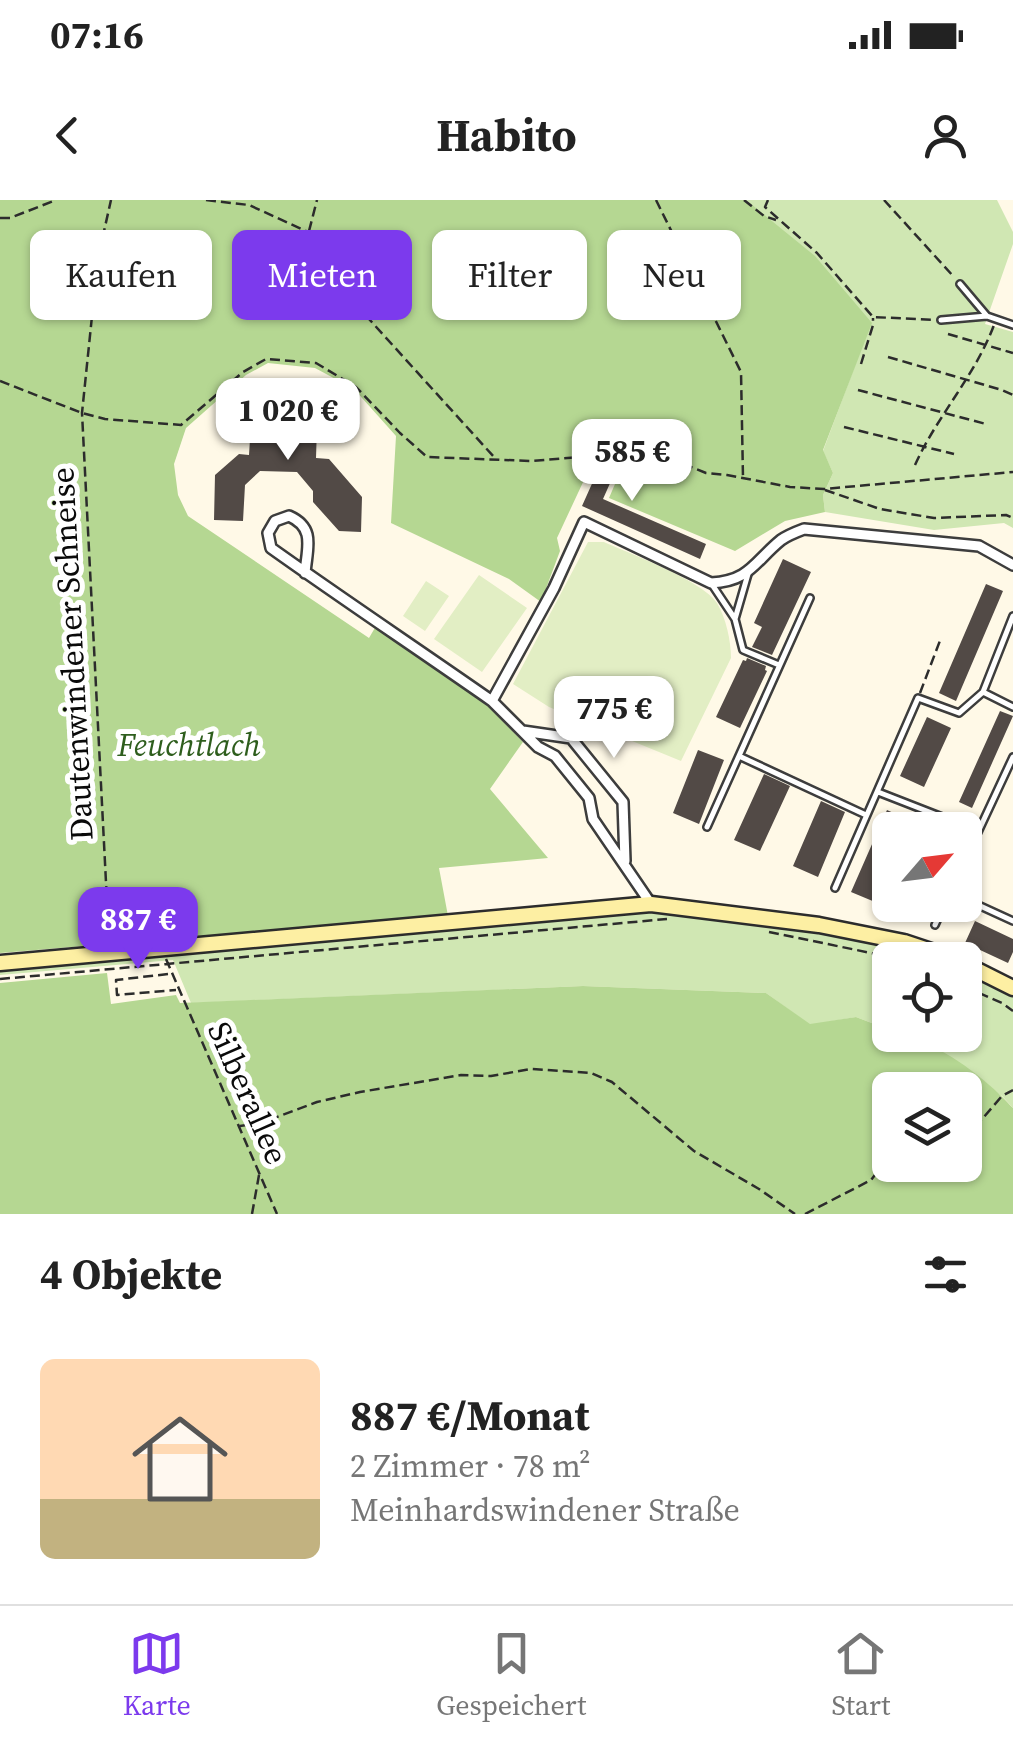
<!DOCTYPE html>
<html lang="de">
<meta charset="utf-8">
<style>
:root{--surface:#fff;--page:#f6f6f6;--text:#222;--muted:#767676;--line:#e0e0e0;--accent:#7c3aed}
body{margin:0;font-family:"Source Serif 4",serif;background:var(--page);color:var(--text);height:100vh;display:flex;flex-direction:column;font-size:38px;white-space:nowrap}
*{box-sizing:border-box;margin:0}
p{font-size:32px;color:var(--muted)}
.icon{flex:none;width:55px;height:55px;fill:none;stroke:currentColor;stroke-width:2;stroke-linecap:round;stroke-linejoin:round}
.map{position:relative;height:1014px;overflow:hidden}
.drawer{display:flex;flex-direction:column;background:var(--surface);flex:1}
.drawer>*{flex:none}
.banner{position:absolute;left:30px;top:30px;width:955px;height:90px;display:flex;gap:20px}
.needle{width:65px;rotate:62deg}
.tools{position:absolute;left:872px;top:612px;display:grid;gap:20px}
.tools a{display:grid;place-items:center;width:110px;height:110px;border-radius:15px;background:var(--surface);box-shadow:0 2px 8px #0004;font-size:50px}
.price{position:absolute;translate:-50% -85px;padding:0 22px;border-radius:20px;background:#fff;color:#222;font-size:32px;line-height:65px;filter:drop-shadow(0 2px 5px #0008)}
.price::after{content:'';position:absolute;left:50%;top:60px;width:30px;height:22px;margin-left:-15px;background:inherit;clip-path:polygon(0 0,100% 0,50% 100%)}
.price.current{background:var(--accent);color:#fff}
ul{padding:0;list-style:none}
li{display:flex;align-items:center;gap:30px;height:250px;padding:0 40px}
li+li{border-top:2px solid var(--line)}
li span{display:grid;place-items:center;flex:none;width:280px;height:200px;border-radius:15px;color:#555}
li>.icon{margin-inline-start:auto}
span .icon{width:120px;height:120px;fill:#fffc;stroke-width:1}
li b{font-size:42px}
h2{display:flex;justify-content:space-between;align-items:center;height:120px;padding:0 40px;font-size:42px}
.pill{padding:0 35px;border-radius:15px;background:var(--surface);box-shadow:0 2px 8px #0004;font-size:35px;line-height:90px}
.pill.current{background:var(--accent);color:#fff}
.status{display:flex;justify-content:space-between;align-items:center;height:70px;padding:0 50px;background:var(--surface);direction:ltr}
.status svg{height:28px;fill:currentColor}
header{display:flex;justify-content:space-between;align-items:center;height:130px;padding:0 40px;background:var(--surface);font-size:45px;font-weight:700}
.menu{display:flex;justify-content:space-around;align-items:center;height:140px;border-top:2px solid var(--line);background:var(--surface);font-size:28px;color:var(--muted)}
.menu a{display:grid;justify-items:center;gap:5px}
.menu .current{color:var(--accent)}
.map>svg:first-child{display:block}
</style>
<div class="status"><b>07:16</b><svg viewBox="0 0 49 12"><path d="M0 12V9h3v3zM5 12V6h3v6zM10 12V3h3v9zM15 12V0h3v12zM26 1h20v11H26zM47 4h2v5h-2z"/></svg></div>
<header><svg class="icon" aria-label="back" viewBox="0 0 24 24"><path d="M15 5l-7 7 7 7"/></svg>Habito<svg class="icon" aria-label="person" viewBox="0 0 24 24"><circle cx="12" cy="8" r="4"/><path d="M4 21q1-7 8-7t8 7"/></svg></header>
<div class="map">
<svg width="1013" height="1014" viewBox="0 0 1013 1014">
<rect width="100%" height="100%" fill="#fff9e7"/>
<path fill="#d0e7b3" d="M746,0H997L1013,32V44L985,124L1013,132V328L1004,323L934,330L825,312L823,295L833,273L823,251L871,123Z
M654,709C751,720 851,724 942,760H890V830L856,817L810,825L766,793L583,786L191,803L173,760L0,775V768Z
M965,771L1013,797V908L1002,896L902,835H965Z"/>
<path fill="#b5d792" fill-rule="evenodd" d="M0,0H746L815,56L872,123L823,250L833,273L823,295L825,312L785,321L735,351L609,298L639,228C625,222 616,222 605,235L557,338L560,351L541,402L509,379L391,323L396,236L354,189L315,168L268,163L246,175L186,228L174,264L178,295L188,316L369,438L376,426L484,502L523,542L490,589L548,658L439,668L448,716L0,753Z
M107,773L111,804L176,795L180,803L583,786L766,793L810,824L856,817L890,830V835C931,835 986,878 1013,908V1014H0V783ZM890,890H965V965H890Z"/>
<path fill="#e2eec4" d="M588,342H604C631,354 703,381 717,403C726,418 731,441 731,458L681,561L549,507L513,484Z
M479,375L527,408L482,472L434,439Z
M426,381L449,396L425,431L403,416Z"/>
<path fill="#524a46" d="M253,191H266L265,199L304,202L305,194L318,195L316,258L329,259L362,297L361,332L339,331L313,302V291L297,272L260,271L245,285L243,321L214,320L215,275L239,254L249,255Z
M616,230L631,236L603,299L706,344L700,359L582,306Z
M783,359L811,372L772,455L752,447L762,427L754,423Z
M986,384L1003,391L956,501L939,493Z
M747,458L766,466L765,470L767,471L740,528L716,517L743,460L746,461Z
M1000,511L1013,516L972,608L959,602Z
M927,517L951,528L924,587L900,576Z
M698,550L724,560L699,624L673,613Z
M764,574L790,586L760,651L734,640Z
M821,601L845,612L818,677L793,666Z
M887,610L911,621L907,630H890V669L875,702L851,692Z
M975,721L1013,739V752L1008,763L965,743Z"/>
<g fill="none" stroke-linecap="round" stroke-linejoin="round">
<g stroke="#3d3d3d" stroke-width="10">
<path id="lane" d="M960,84L987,116L1013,125
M941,120L987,116
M711,383L735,419L743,450L779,465
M735,419L748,374
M983,492L1013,416
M739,556L866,615
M878,592L978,631
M707,627L810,398
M965,660L1013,557
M835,688L918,498L959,513L983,492L1013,507
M965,699L1013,721
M935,725L944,705"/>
</g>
<g stroke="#3d3d3d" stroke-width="14">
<path id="street" d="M305,373C307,348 316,328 289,316L275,321L268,333L271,348C344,400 419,450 492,501
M523,531L571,538L623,602L625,661
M651,704L593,619L589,598L555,556L538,547L492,501L554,388L584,322L711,383C750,381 754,362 781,340C788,335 796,332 804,329L979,346L1013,365"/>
</g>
<g stroke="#2c2c2c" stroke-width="19">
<path id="secondary" d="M0,763L651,704L819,725L904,742L958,760
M965,764L1013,788"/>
</g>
<path stroke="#2c2c2c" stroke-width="2.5" stroke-dasharray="10 5" stroke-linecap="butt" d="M206,0L249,5L308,32L326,48L369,119L494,257
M656,0L741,172L743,278
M744,0L764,16L776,20
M768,0L765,7L817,53L873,117L935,120
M884,0L954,77
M0,18H10L56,0
M309,31L317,0
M948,134L1013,153
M888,157L1002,190L1013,195
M861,164L873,125V118
M0,181L82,213L105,219L181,225L243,172L266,159L316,163L356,187L400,233L427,257L531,261L580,257L589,254L606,230L613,224L621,222L641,227L661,238L681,263L706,273L727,275L790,287L824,289L1013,272
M858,190L986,224
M844,227L954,254
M915,265C937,216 975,176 994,125
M825,290L880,309L934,318L1006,315L1013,318
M920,493L941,438
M769,732L905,760
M109,741L82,213L98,58L111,0
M166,759L277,1014
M168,774L116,780L117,795L176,790
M0,779L667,719
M965,787L1002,803L1013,811
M240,926L261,923L317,902L360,892L461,875L491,876L531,869L591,873L612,882L694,951L759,989L795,1014
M965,939L1002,896L1013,890
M252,1014L259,975
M805,1014L871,980L890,955"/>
<use href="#lane" stroke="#fff" stroke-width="5"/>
<use href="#street" stroke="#fff" stroke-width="9"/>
<use href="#secondary" stroke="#fdefa3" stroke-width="14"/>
</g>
<g text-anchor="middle" stroke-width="10" stroke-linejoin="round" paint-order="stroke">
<g font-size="32" fill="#0a0a0a" stroke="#fff">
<text transform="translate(72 454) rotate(-93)" y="11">Dautenwindener Schneise</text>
<text transform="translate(248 893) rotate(66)" y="11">Silberallee</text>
</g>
<g font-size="32" font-style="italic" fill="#2e5e1d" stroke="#fff">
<text x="189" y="556">Feuchtlach</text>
</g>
</g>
</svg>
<div class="tools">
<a><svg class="needle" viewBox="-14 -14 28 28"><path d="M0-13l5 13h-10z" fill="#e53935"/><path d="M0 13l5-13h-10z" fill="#767676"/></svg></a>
<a><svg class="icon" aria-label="locate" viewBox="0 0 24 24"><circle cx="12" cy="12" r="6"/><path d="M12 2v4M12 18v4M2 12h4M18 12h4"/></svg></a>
<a><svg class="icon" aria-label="layers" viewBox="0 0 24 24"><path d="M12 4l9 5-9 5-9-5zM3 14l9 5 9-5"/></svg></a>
</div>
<b class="price" style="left:288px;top:263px">1 020 €</b>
<b class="price" style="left:632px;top:304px">585 €</b>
<b class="price" style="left:614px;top:561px">775 €</b>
<b class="price current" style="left:138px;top:772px">887 €</b>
<div class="banner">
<a class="pill">Kaufen</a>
<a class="pill current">Mieten</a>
<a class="pill">Filter</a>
<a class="pill">Neu</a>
</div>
</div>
<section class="drawer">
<h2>4 Objekte<svg class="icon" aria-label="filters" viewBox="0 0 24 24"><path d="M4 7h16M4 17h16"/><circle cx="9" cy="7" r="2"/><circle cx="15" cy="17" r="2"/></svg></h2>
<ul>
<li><span style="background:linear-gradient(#ffd9b3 70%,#c2b280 0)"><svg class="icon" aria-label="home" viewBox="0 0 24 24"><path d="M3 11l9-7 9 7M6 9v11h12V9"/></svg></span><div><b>887 €/Monat</b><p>2 Zimmer · 78 m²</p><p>Meinhardswindener Straße</p></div></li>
</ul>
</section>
<nav class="menu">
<a class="current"><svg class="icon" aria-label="map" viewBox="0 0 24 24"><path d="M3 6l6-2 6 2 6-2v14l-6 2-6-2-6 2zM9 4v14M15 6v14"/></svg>Karte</a>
<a><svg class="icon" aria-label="saved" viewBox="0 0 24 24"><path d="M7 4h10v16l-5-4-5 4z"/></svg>Gespeichert</a>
<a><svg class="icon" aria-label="home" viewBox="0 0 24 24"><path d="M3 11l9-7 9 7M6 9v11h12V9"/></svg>Start</a>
</nav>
